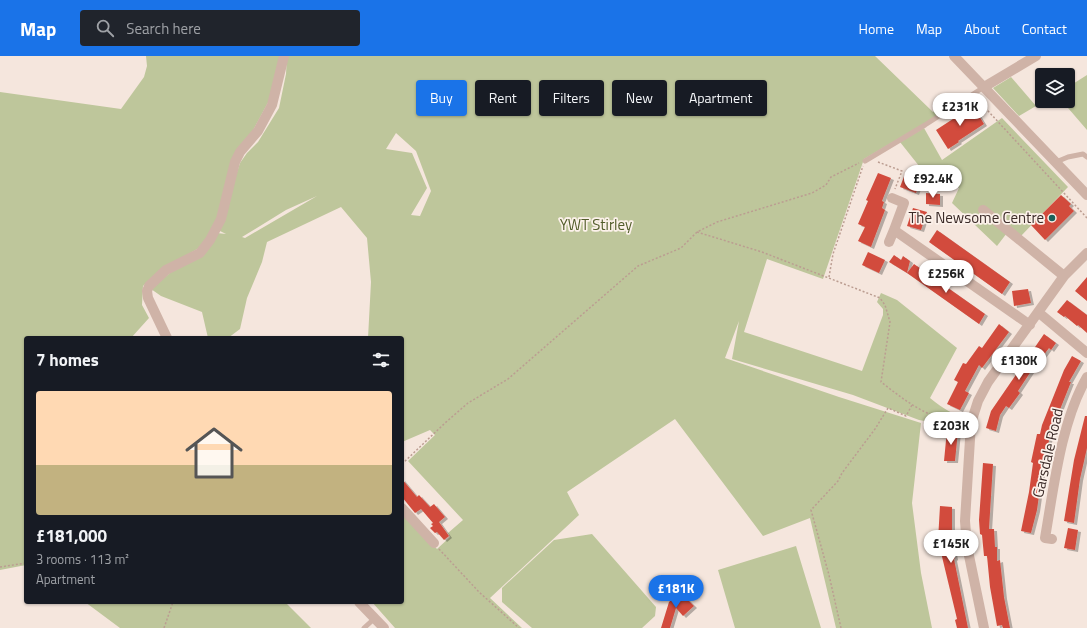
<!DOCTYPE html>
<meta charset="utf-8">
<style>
:root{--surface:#171b24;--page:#20242c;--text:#f1f3f6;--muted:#9ea1a6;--accent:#1a73e8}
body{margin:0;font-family:"Titillium Web",sans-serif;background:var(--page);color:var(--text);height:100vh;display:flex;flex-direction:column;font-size:15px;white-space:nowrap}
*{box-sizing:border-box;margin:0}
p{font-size:13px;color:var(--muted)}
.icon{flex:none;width:22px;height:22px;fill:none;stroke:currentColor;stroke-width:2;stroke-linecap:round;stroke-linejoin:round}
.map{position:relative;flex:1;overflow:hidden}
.panel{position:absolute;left:24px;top:280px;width:380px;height:268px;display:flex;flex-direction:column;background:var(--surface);border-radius:4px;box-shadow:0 1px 3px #0004}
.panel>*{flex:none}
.hud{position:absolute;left:416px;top:24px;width:380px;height:36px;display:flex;gap:8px}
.buttons{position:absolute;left:1035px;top:12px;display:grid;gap:8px}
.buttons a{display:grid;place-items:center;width:40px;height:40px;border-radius:4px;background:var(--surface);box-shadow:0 1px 3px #0004;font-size:20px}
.price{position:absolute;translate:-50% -34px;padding:0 9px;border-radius:14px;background:#fff;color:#222;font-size:13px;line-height:26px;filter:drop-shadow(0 1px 2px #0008)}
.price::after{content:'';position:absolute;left:50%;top:24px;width:12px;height:9px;margin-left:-6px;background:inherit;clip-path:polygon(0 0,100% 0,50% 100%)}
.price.on{background:var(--accent);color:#fff}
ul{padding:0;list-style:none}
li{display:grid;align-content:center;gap:8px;height:212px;padding:0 12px}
li span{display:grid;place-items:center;height:124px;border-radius:4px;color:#555}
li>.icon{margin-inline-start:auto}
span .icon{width:72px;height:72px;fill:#fffc;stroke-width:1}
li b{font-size:17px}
h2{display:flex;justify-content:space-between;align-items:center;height:48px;padding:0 12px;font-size:17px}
.chip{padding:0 14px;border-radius:4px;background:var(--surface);box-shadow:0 1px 3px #0004;font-size:14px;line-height:36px}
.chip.on{background:var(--accent);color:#fff}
header{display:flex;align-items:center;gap:24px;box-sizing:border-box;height:56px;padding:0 20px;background:var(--accent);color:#fff}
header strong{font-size:19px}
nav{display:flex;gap:22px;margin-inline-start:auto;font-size:14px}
.search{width:280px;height:36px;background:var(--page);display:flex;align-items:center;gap:10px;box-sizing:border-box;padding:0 14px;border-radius:4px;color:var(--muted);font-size:15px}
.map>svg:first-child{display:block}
</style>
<header>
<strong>Map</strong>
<div class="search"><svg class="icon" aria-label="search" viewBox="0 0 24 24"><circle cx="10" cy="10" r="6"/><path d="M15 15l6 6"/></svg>Search here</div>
<nav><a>Home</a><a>Map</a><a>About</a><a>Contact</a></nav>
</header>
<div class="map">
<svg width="1087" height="572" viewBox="0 0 1087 572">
<defs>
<filter id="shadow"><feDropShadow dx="3" dy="2" stdDeviation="0" flood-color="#0004"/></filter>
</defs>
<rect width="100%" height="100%" fill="#f5e6dd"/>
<path fill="#bec69b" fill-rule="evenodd" d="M146,0H281L271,41L250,80L212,176L199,192L159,215L143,230L142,249L149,262L131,282H26V509L0,514V36L121,53L144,21L147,10Z
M287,0H875L933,56L938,52L942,57L864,103L823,223L767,203L744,276L862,315L883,259V253L877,246L881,237L897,244L957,292L930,342C944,353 953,359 971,364L969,373L919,364L853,339L732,303L739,265L725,302L839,341L921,367L912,447L921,517L932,572H836L810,462L763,480L675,363L567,436L579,459L490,542L522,572H395L372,546H402V456L437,493L450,481L448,477L463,464L408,405L435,379L430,374L402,386V282H368L371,226L367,182L341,151L267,186L262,206L247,242L240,273L228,282H208L202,256L161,240L151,233L217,177L226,178L218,174L240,107L247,97L258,86L279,52L286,18ZM396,77L416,95L431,135L420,160L411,159L427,132L412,97L386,93ZM317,140L245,182L242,181L286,154Z
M1087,19V74L1062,45H1068V31Z
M1011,21L1036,50L1019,60L993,32Z
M1002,62L1068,131L1020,181L1010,173L997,190L952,147L959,132L927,120L900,86L924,72L942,104Z
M592,478L656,551L655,560L642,572H532L502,546V532L554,484Z
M796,490L821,572H735L718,514Z
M85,546H285L311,572H120Z"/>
<path fill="#d24c3e" filter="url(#shadow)" d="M973,50L984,68L958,85L959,86L948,93L936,74Z
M878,117L891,122L882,145L884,146L882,152L885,154L871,191L858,185L865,171L858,168L868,145L866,144Z
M905,118L921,123L916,137L900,131Z
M926,137L940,138V149L926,148Z
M1061,139L1071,148L1069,150L1074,155L1045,184L1031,169Z
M913,152L927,156L921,174L907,170Z
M937,174L1010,226L1002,238L929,186Z
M868,196L885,204L879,217L862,209Z
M894,199L901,204L903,200L910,205L907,217L889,206Z
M914,208L985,258L979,268L907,217Z
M1087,221V245L1075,235Z
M1028,233L1031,247L1014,250L1012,235Z
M1067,244L1087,259V277L1078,269L1077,270L1065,260L1064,261L1057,256Z
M999,268L1009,276L982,312L979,309L965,335L969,337L960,354L947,348L958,326L954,324L963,307L966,308L979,290L982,292Z
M1044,278L1056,287L1051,294L1049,292L1040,304L1039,303L1018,335L1020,337L1009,352L1006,350L1000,359L996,375L986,372L991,355Z
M1072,300L1081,305L1069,326H1071L1059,356L1056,364L1054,363L1043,411L1037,454L1031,477L1021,475L1029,436L1033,407L1031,406L1037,378H1040L1042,369L1064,314Z
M1085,360H1087V392L1080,423L1074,467L1064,465L1074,404Z
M947,374L958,375L955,405H944Z
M983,407L993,408L989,473H994L995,491H997V505L1000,504L1004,541L1010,572H1003L1002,569L997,570L990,531L987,500H984L982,479L980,478L979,464Z
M402,423L417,441L419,439L430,451L434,448L445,461L439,466L449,480L444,484L437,476L435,477L430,472L433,470L431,468L433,467L421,453L415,457L402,441Z
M940,450L952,451V474H950L955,502L954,503L968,572H957L955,564L957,563L938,484Z
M1068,472L1078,474L1075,494L1064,492Z
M680,536L694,550L683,560L676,552L670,572H661L669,546Z"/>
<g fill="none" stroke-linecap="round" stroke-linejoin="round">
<path stroke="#bb9d91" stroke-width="1.5" stroke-dasharray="2 2" stroke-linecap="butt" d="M977,43L1087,162
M878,106L902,115L895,133
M697,176L762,196L880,242L885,249L890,266L881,326C898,339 914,352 934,360C942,363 952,364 961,366
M829,221L833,198L863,110
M402,408L445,367L468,347L508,323L638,210L681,192L697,176L717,166L812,137L826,129L831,121L859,107
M439,493L479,536L519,572
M0,511L26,507
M164,572L173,546
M841,572L829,519L811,454L838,425L842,417L875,373L888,352L906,360L912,349"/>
<path stroke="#cfb3a7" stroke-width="5" d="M865,105L925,69L984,31
M1056,106L1068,101L1083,98L1087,101
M364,572L375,562"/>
<path stroke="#cfb3a7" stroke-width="10" d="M954,0L1087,139
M984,31L1036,0
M892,142L904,147L894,174L1030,269
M983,154L1064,220
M889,186L894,174
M1038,256L1087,297
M167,282L148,242L147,235L149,230L166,214L200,197L210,184L221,163L235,106L240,96L258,75L272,49L284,0
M402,452L434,487
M1052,483L1045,482C1054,430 1061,366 1087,321
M359,546L384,572
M984,572L967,490L965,465L971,367L978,345L988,326L1064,220L1087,197"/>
</g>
<circle fill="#19615b" stroke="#fcf1ea" stroke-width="1.5" cx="1052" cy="162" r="4"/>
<g text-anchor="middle" stroke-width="3.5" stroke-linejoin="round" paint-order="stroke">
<g font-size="15" fill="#3b2b28" stroke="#fcf1ea" text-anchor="end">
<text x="1044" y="167">The Newsome Centre</text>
</g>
<g font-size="15" fill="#515c29" stroke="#fcf1ea">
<text x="596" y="174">YWT Stirley</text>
</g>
<g font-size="15" fill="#3b2b28" stroke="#fcf1ea">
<text transform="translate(1048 397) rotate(-77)" y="5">Garsdale Road</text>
</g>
</g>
</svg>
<div class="buttons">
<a><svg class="icon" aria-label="layers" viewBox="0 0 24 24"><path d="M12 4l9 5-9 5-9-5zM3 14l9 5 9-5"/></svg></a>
</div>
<b class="price" style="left:960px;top:71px">£231K</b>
<b class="price" style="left:933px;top:143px">£92.4K</b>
<b class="price" style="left:946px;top:238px">£256K</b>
<b class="price" style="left:1019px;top:325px">£130K</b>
<b class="price" style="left:951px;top:390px">£203K</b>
<b class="price" style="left:951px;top:508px">£145K</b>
<b class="price on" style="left:676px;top:553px">£181K</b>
<div class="hud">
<a class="chip on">Buy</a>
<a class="chip">Rent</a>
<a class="chip">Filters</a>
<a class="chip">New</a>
<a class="chip">Apartment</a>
</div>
<section class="panel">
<h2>7 homes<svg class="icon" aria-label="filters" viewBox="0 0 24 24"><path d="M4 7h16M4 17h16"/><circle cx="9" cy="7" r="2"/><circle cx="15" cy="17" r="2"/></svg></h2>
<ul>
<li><span style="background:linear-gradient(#ffd9b3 60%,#c2b280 0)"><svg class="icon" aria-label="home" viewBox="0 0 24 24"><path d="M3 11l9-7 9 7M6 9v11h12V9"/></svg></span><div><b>£181,000</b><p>3 rooms · 113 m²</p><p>Apartment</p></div></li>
</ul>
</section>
</div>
